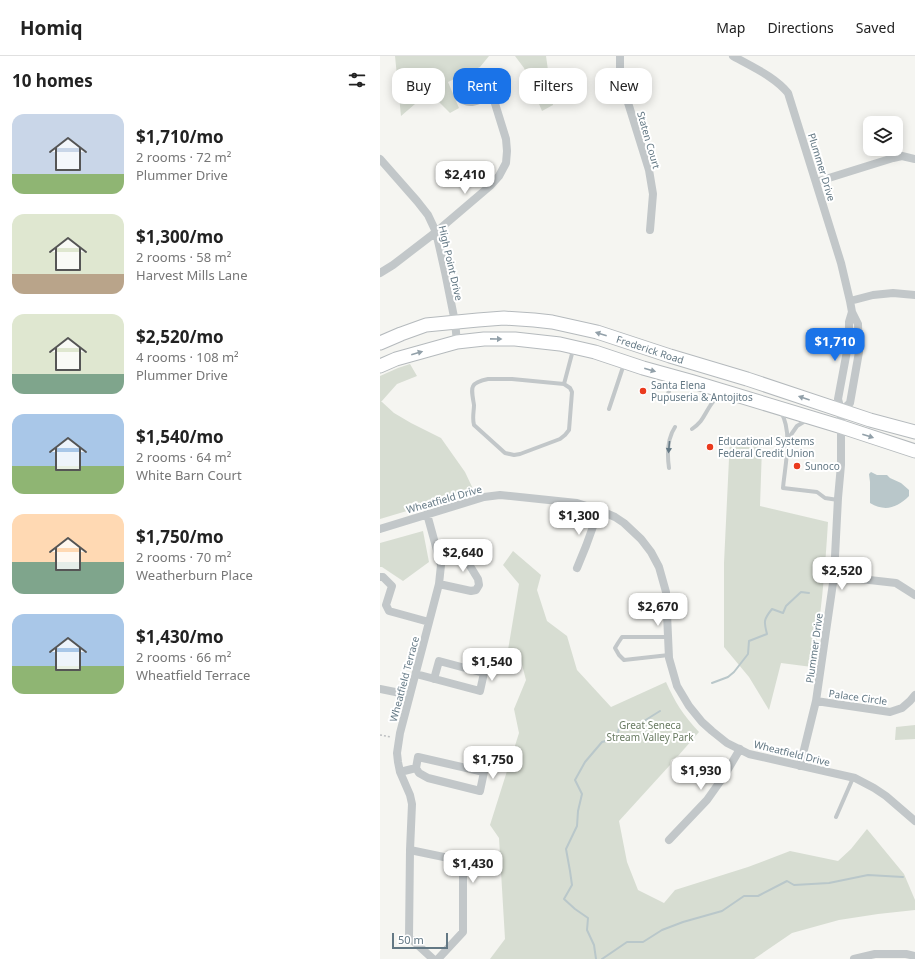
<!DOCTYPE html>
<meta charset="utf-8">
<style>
:root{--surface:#fff;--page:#f2f2f2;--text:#222;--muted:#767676;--line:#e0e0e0;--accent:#1a73e8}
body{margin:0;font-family:"Noto Sans",sans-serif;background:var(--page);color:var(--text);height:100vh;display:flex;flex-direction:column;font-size:15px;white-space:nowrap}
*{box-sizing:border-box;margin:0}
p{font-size:13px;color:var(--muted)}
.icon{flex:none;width:22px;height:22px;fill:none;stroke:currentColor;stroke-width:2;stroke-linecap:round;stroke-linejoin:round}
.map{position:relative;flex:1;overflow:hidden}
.details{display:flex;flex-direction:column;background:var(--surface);width:380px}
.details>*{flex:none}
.banner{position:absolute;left:12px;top:12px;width:380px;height:36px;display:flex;gap:8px}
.fabs{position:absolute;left:483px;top:60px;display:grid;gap:8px}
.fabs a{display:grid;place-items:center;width:40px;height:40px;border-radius:8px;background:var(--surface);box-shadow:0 2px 10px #0003;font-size:20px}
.scale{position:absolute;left:12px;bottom:10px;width:56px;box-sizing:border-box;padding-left:4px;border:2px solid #637884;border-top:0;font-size:11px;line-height:14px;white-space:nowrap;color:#637884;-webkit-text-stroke:3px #fff;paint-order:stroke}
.price{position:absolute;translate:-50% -34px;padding:0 9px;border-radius:8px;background:#fff;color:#222;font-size:13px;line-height:26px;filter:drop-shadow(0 1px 2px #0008)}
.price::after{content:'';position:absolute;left:50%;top:24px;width:12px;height:9px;margin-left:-6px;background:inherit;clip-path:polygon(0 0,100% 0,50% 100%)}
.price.selected{background:var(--accent);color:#fff}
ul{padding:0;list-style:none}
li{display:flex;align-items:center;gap:12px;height:100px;padding:0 12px}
li span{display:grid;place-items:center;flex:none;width:112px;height:80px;border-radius:12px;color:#555}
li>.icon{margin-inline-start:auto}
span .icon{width:48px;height:48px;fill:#fffc;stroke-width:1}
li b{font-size:17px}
h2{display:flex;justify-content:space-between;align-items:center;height:48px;padding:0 12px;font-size:17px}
.tag{padding:0 14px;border-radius:12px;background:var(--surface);box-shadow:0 2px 10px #0003;font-size:14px;line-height:36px}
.tag.selected{background:var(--accent);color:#fff}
header{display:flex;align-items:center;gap:24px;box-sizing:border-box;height:56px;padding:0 20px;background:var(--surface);border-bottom:1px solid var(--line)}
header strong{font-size:19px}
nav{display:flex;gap:22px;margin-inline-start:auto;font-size:14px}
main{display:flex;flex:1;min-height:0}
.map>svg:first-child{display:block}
</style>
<header>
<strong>Homiq</strong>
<nav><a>Map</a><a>Directions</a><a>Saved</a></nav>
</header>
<main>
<section class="details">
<h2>10 homes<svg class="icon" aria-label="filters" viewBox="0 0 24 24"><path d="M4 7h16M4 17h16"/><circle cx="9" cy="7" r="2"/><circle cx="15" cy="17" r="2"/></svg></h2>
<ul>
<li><span style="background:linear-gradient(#c9d6e8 75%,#8fb573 0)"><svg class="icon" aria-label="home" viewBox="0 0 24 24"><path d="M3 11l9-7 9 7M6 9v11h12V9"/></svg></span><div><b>$1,710/mo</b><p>2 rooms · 72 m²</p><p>Plummer Drive</p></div></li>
<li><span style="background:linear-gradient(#dfe7d0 75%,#b9a48a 0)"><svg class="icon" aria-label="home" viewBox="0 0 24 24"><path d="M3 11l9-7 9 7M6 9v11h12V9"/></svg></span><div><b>$1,300/mo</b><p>2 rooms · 58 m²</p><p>Harvest Mills Lane</p></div></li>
<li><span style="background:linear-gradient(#dfe7d0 75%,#7fa58c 0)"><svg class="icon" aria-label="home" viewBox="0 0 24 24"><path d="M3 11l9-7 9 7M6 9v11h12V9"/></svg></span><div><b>$2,520/mo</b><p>4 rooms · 108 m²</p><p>Plummer Drive</p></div></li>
<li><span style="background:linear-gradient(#a9c7e8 65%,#8fb573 0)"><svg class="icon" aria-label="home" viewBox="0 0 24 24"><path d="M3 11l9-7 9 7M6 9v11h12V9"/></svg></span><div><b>$1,540/mo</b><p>2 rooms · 64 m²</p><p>White Barn Court</p></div></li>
<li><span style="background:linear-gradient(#ffd9b3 60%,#7fa58c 0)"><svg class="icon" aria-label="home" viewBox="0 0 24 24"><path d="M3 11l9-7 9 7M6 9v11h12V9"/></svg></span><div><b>$1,750/mo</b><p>2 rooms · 70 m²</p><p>Weatherburn Place</p></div></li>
<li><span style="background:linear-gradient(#a9c7e8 65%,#8fb573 0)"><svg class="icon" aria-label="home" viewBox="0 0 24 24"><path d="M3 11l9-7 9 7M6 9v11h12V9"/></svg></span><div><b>$1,430/mo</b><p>2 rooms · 66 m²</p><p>Wheatfield Terrace</p></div></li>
</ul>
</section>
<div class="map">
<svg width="535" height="903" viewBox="0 0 535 903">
<rect width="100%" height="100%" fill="#f5f5f1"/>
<path fill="#d7ddd2" d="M15,0H109L100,11L68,26L79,52L70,57L49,36L21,60Z
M135,0H166L173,49L162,55L144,12Z
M30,308L37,320L17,328L1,346H2L14,357L31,367L61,382L85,416L94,435L0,463V320L18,312Z
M350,382L382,391L380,450L448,466C445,515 441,564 432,611L401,607L389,654L369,621L344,591V507Z
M43,475L49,506L23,525L2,511H0V487Z
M133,495L161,519L157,534L167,565L187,580L197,614L231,651L286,626C295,646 303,659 319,676L298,700L291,704L290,709L239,765L247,806L258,834L284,847L295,834L368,811L410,795L458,805L471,793L487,773L524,818L535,844V854L498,858L459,864L412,877L374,903H110L125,883L119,782L110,769L139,677L134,653L146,624L141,605L128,594L139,528L123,509Z
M535,669V683L515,684L516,671Z"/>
<path fill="#b9c7ca" d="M491,416L497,419H507L510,422L521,427L529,434V440C517,452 505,456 490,447V426L489,418Z"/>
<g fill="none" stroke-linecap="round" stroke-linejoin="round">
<path stroke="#b9c7ca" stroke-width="2" d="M332,627L348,621L354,616L368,598L369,585L387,578C384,566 383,564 392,553L403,557L406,550L421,536L429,537
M216,903L214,889L207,874L208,862L195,853L184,843L192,829L190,815L186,793L197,770L198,755L202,738L195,724L205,706L222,686L237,682L239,672L264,665L280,655
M222,903L247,886H263L282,874L303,866L342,855L364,840H378L407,825L414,829L449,827L488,819L523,821"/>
<g stroke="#b5babd" stroke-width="15">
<g id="primary">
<path id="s1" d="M0,287L21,278L46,269L98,264L124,262L154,264L172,266L217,276L290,300L367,323L490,364L535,376"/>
<path d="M0,310L16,303L77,286L104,283H135L180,288L215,296L263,312L310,325L462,371L535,395"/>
</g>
</g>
<path stroke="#bec0c2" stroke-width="1.5" stroke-dasharray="2 2" stroke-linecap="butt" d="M0,679L11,681"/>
<path stroke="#c2c7c9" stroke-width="4" d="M108,323H132L184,328L190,332L192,336L189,374L185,379L180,383L140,398L134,399L125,397L94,369C92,362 94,355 94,349C91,331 89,327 108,323Z
M184,328L193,294
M285,347L293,323
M229,353L244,308
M401,356C413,377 405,409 403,432L437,436L445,442L458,444
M312,373C323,365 323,361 330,350C333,345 337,341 340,338
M408,383L417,370L427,364
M289,412C287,398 287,383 295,371
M288,581H242L238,587L235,592L239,599L244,604L289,599
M456,761L473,722"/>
<path stroke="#c2c7c9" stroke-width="8" d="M240,0V21L269,114L273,138L270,174
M353,0C372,11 394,20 408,37L461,207L470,245L472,256L469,266V282L467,295L458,343L461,355V409L458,442L454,520L436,645L420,710
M0,103L37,145L48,159L56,176L65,216L75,266L77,286
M436,126L513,102L522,100L535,103
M0,217L13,209L56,176L110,130L119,120L126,107L127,95L126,83L108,25C107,24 105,21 104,21C99,19 83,24 80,27C72,36 82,47 92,46C98,45 106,41 113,39
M470,245L493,239L513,237L535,239
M461,355L470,347L479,296L478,268L472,256
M47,458L61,509L59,528L20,677L17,697L18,706L20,716L30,739L32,748L30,794L29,881L53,903
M0,473L104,441L120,439L197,447L219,454L235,461L244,467L261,483L271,496L279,511L286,536L289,602L297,630L309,650L322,666L332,675L347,687L369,698L475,722L494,732L506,740L535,765
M57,492L76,487L98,523L99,529L96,534L91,535L59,528
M197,512L206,490L219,454
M454,520L516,527L535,539
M0,521H3L12,530L6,549L9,555L49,566
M36,618L100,635L104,617L59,605L54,623
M0,633L30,639
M436,645L510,656L522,652L530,645L535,639
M20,716L36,712L39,717L48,722L100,735L104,716L38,701L36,712
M289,784L327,744L344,720L360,693
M30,794L83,805V876L58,903
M474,903L495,898H526L535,900"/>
<use href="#primary" stroke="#fff" stroke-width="13"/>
</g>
<defs><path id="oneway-solid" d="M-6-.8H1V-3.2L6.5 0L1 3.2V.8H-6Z"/></defs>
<g fill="#92a0a9">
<use href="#oneway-solid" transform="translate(221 278) rotate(-162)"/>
<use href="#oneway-solid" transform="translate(116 283) rotate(1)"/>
<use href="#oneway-solid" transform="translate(37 297) rotate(-16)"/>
<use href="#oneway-solid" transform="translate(270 314) rotate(16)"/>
<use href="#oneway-solid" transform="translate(424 342) rotate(-161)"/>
<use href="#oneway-solid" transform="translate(488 380) rotate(18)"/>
</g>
<use fill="#637884" href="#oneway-solid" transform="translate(289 391) rotate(95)"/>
<g fill="#ea3a1d" stroke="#fff" stroke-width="1.5">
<circle cx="263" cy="335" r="4"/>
<circle cx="330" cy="391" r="4"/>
<circle cx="417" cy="410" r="4"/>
</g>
<g text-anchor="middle" stroke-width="4" stroke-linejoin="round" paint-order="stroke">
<g font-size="10" fill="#637884" stroke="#fff">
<text transform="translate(269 84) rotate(74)" y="4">Staten Court</text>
<text transform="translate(442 111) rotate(73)" y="4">Plummer Drive</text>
<text transform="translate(71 207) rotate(77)" y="4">High Point Drive</text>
<text dy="4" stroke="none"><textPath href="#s1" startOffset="278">Frederick Road</textPath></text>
<text transform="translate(64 443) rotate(-16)" y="4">Wheatfield Drive</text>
<text transform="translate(434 592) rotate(-82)" y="4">Plummer Drive</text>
<text transform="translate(24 623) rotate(-75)" y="4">Wheatfield Terrace</text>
<text transform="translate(478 641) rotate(8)" y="4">Palace Circle</text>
<text transform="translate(412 697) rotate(14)" y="4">Wheatfield Drive</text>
</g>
<g font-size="10" fill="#637884" stroke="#fff" text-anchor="start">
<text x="271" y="333">Santa Elena<tspan x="271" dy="12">Pupuseria &amp; Antojitos</tspan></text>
<text x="338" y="389">Educational Systems<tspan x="338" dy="12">Federal Credit Union</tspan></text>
<text x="425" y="414">Sunoco</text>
</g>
<g font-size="10" fill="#697b62" stroke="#fff">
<text x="270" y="673">Great Seneca<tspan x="270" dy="12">Stream Valley Park</tspan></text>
</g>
</g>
</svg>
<div class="fabs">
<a><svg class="icon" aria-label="layers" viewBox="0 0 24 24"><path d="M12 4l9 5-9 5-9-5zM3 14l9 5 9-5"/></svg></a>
</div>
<div class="scale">50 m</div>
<b class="price" style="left:85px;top:139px">$2,410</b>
<b class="price selected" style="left:455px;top:306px">$1,710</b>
<b class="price" style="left:199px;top:480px">$1,300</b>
<b class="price" style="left:83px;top:517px">$2,640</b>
<b class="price" style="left:462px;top:535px">$2,520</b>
<b class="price" style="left:278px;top:571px">$2,670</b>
<b class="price" style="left:112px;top:626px">$1,540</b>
<b class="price" style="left:113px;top:724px">$1,750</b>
<b class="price" style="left:321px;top:735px">$1,930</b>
<b class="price" style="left:93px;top:828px">$1,430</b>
<div class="banner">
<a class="tag">Buy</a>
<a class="tag selected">Rent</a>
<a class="tag">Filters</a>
<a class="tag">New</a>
</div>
</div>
</main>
